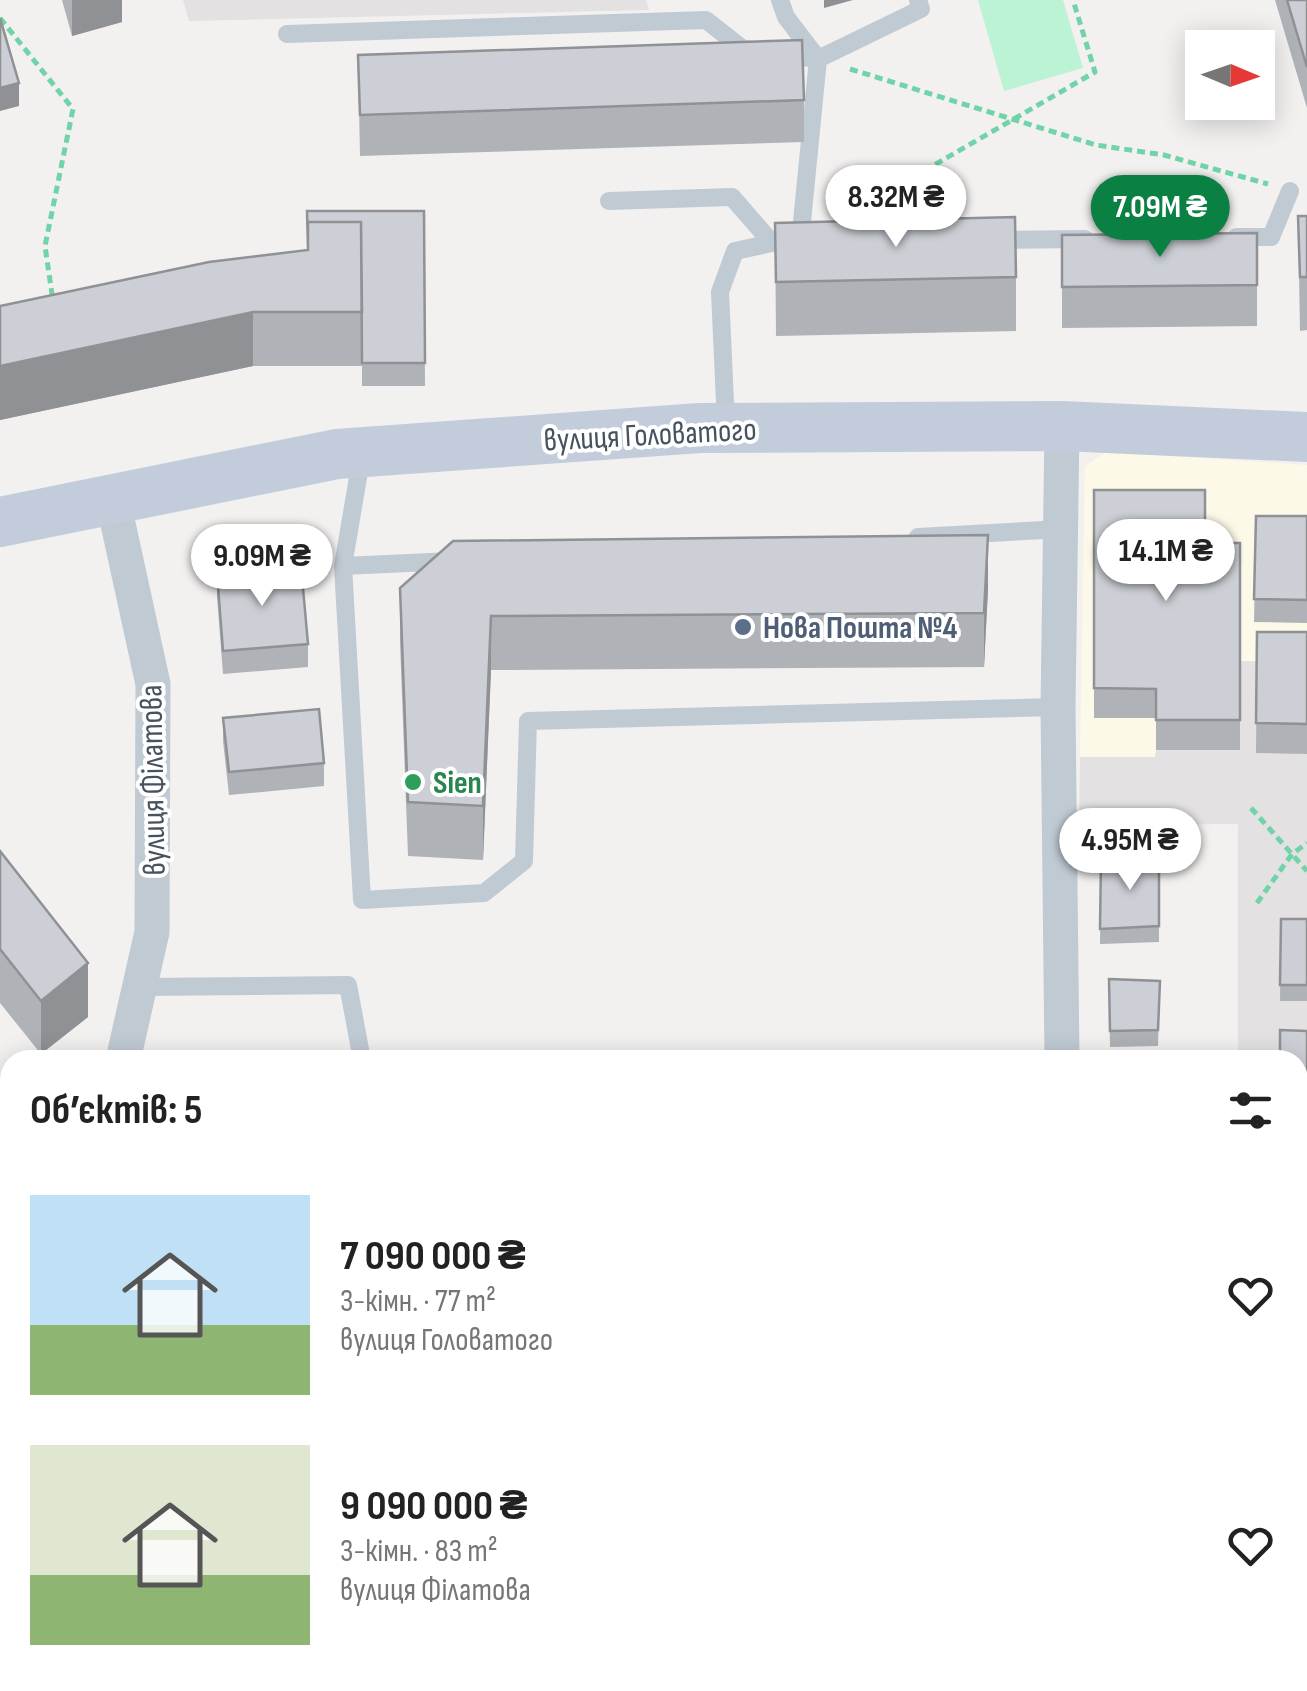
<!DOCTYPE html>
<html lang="uk">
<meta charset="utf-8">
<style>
:root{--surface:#fff;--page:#f2f2f2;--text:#222;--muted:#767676;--accent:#0b8043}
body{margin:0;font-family:"Sofia Sans Condensed",sans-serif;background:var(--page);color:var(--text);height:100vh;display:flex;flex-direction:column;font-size:38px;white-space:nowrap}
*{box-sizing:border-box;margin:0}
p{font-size:32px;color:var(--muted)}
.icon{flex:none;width:55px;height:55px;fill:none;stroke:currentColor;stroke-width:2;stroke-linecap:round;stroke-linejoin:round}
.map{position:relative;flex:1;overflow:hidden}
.sheet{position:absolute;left:0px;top:1050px;width:1308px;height:642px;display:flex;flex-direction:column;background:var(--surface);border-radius:30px 30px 0 0;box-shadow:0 5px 25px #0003}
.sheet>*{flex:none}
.needle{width:65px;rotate:92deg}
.tools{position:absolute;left:1185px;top:30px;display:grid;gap:20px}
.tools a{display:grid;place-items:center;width:90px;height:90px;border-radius:0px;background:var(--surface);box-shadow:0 5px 25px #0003;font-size:50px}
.price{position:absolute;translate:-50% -85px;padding:0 22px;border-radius:35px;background:#fff;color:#222;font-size:32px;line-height:65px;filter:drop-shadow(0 2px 5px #0008)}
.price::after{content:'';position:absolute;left:50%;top:60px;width:30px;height:22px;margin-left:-15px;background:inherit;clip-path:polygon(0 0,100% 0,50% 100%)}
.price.on{background:var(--accent);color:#fff}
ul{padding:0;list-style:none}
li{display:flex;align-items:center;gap:30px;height:250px;padding:0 30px}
li span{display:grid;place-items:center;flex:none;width:280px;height:200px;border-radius:0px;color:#555}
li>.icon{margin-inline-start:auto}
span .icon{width:120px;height:120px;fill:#fffc;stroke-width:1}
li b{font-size:42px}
h2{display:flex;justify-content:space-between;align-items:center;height:120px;padding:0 30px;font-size:42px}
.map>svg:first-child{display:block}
</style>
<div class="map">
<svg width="1307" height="1691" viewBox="0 0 1307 1691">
<rect width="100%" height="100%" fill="#f3f0f0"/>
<path fill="#fdf9e9" d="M1106,452L1307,465V662L1240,750H1156V757H1080L1085,466Z"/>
<path fill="#e4e1e2" d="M183,0H646L649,10L189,21Z
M1240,661L1307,662V1593H1298V1060H1238V824L1079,825L1080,757H1155L1156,750H1239Z"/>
<path fill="#bcf3d4" d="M978,0H1063L1083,68L1004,91Z
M1298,1251H1307V1491H1298Z"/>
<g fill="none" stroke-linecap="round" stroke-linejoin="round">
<path stroke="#71d3a8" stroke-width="5" stroke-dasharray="8 5" stroke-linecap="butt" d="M0,18L73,109L45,246L53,301
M850,69L1096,145L1164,155L1268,184
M834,223L1095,72L1073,0
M1251,808L1307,871
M1257,903L1292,854L1307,843"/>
<path stroke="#c0cad3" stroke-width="18" d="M780,0L786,17L818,59L921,9L918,0
M287,34L706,20L743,49L752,50
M782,54L818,59L800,242
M609,201L732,197L772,243H795
M1236,237H1271L1290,191
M991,240L1085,239
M726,425L720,292L735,251L772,243
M918,537L1062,529
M452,561L343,566L362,900L484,893L524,861L528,721L1058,707
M343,566L362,454
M140,987L348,985L362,1060
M0,1381L10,1372"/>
<path stroke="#c0cad3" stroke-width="35" d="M113,501L153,684L152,932L123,1060
M1062,1060L1058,707L1062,426
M166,1682L167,1691
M1050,1691L1051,1682"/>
<path stroke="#c2ccda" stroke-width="50" d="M0,522L337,454L700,428L1062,426L1307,437"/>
</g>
<path fill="#afb2b7" d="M62,0H122V22L72,36Z
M1275,0H1307V108Z
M358,55L804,100V142L360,156Z
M424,211L425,386H362V358V366H253L0,420V306L308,250Z
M1298,216H1307V330L1300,331Z
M775,223L1016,277V331L776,336Z
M1257,233V326L1062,328V235Z
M1094,490L1205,543H1240V750H1156V718H1094Z
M1256,516H1307V623L1254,622Z
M217,573L308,644V667L223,674L217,596Z
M400,588L988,589L984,667L491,670L483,860L408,856L400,642Z
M1257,632H1307V754L1256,753Z
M223,718L324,763V786L229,795L223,741Z
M0,851L88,1017L41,1054L0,1003Z
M1101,859H1159V942L1100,944Z
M1281,919H1307V1001H1280Z
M1109,979L1160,981L1158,1046L1110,1047Z
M1307,1031V1106H1298V1060Z"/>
<path fill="#8f9195" d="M72,0H122V22L72,36Z
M824,0H853L824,8Z
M19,83V106L0,111V88Z
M253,312V366L0,420V366Z
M988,535V589L984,667V613Z
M491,616V670L483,860V806Z
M88,963V1017L41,1054V1001Z
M10,1274V1328L0,1336V1282Z"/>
<path fill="#cccfd5" stroke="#8f9195" stroke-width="2.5" d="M1287,0H1307V67Z
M0,18L19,83L0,88Z
M802,40L804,100L360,115L358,55Z
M307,211H424L425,363H362L361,222H308V250Z
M1298,216H1307V277H1300Z
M1015,217L1016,277L776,282L775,223Z
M308,222H361L362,312H253L0,366V306L209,262L308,250Z
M1257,233V285L1062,287V235Z
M1094,490H1205V543H1240V720H1156V689L1094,688Z
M1256,516H1307V600L1254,599Z
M988,535L984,613L491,616L483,806L408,802L400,588L453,541Z
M301,566L308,644L223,651L217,573Z
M1257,632H1307V724L1256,723Z
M319,709L324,763L229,772L223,718Z
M0,851L88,963L41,1001L0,949Z
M1101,859H1159V926L1100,929Z
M1281,919H1307V985H1280Z
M1109,979L1160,981L1158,1030L1110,1031Z
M1280,1030L1307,1031V1090H1298V1060H1280Z
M10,1193V1274L0,1282V1201Z"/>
<circle fill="#5c6f8a" stroke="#fff" stroke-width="4" cx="743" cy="627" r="10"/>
<circle fill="#2e9e5b" stroke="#fff" stroke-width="4" cx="413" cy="782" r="10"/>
<g text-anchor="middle" stroke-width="8" stroke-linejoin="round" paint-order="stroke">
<g font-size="32" fill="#47525f" stroke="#fff">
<text transform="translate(650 434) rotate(-3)" y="11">вулиця Головатого</text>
<text transform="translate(152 780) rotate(-91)" y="11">вулиця Філатова</text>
</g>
<g font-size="32" font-weight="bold" fill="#4e5e75" stroke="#fff" text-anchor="start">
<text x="763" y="638">Нова Пошта №4</text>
</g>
<g font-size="32" font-weight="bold" fill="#27864d" stroke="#fff" text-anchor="start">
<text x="433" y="793">Sien</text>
</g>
</g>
</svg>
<div class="tools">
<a><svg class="needle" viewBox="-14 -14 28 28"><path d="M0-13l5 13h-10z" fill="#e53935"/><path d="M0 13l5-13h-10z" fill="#767676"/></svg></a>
</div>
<b class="price" style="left:896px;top:250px">8.32M ₴</b>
<b class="price on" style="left:1160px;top:260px">7.09M ₴</b>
<b class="price" style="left:1166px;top:604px">14.1M ₴</b>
<b class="price" style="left:262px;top:609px">9.09M ₴</b>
<b class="price" style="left:1130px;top:893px">4.95M ₴</b>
<section class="sheet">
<h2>Об’єктів: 5<svg class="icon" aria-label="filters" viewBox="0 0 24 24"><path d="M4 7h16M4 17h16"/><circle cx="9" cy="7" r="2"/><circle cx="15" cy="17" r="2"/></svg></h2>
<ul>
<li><span style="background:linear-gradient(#bfe0f5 65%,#8fb573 0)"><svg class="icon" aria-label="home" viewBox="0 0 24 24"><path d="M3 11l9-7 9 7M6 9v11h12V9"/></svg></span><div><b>7 090 000 ₴</b><p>3-кімн. · 77 m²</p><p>вулиця Головатого</p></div><svg class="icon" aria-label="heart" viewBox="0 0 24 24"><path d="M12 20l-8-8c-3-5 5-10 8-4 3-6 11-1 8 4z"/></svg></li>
<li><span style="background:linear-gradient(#dfe7d0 65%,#8fb573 0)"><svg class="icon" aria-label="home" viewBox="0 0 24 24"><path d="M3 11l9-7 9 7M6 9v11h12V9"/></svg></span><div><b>9 090 000 ₴</b><p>3-кімн. · 83 m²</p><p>вулиця Філатова</p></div><svg class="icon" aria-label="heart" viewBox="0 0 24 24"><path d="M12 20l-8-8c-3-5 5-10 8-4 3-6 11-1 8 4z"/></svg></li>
</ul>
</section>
</div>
